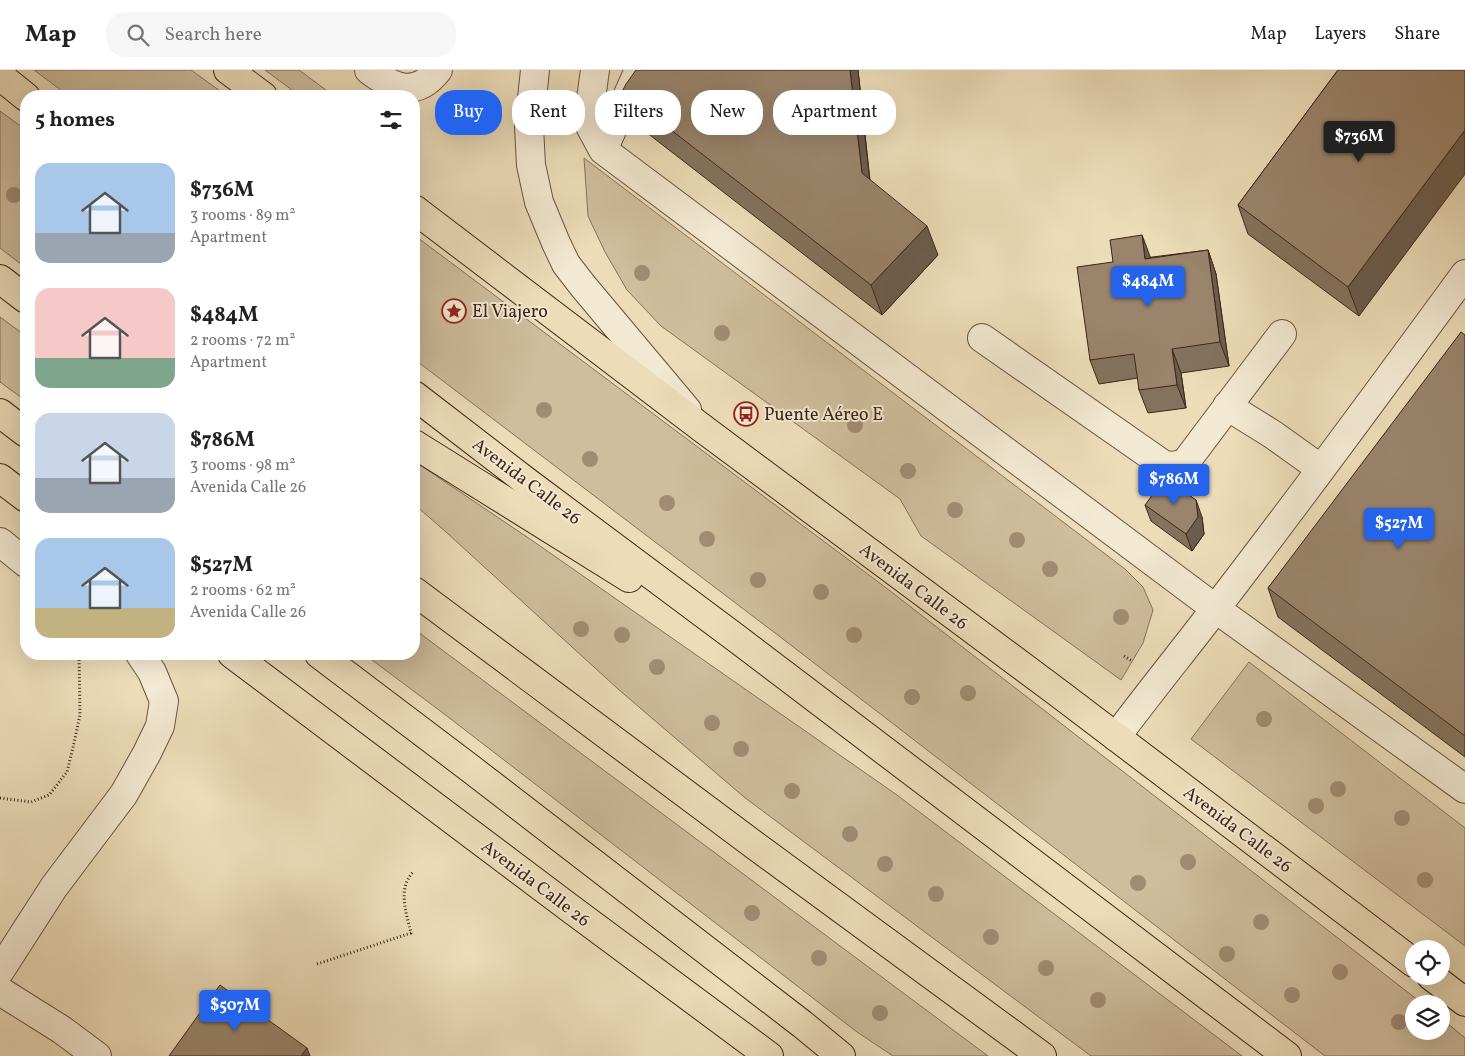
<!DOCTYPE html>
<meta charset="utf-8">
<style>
:root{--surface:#fff;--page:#f6f6f6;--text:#222;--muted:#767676;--line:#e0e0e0;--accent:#2563eb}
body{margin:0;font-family:Vollkorn,serif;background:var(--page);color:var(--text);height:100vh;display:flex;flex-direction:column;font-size:19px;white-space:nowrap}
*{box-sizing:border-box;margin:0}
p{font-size:16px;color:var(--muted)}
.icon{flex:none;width:28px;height:28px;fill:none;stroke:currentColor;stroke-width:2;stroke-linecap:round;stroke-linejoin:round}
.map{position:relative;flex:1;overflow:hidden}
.details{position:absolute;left:20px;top:20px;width:400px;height:570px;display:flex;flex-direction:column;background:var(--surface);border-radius:20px;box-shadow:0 5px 20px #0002}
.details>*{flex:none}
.banner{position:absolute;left:435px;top:20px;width:475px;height:45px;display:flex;gap:10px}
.buttons{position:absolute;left:1405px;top:870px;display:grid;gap:10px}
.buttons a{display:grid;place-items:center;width:45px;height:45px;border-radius:50%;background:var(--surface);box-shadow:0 5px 20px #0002;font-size:25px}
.price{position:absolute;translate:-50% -42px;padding:0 11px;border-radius:5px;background:var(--accent);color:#fff;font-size:16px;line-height:32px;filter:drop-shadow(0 1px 2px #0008)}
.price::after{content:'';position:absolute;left:50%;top:30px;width:15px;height:11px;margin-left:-8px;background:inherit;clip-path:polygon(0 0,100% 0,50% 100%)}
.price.active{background:#222;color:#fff}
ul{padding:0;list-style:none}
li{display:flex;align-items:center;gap:15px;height:125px;padding:0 15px}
li span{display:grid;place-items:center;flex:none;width:140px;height:100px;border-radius:15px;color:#555}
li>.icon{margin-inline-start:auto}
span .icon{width:60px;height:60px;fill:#fffc;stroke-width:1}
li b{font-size:21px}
h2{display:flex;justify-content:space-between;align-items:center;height:60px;padding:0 15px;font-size:21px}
.tag{padding:0 18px;border-radius:20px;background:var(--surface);box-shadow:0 5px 20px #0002;font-size:18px;line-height:45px}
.tag.active{background:var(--accent);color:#fff}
header{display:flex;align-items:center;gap:30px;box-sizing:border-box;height:70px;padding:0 25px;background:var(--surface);border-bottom:1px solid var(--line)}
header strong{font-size:24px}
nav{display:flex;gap:28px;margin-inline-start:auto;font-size:18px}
.search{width:350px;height:45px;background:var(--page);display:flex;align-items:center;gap:12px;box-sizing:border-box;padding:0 18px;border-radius:20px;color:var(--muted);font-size:19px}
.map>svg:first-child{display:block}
</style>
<header>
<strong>Map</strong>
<div class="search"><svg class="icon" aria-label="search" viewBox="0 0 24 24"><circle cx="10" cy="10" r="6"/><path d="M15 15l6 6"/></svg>Search here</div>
<nav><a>Map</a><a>Layers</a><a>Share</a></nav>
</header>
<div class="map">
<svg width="1465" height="986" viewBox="0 0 1465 986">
<rect width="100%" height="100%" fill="#ecdcb8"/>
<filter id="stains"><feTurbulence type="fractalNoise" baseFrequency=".004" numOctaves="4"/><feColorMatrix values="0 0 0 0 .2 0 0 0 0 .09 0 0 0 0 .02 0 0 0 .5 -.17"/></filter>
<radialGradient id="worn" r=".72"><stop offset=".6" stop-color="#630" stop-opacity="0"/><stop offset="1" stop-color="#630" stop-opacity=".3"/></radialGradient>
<path fill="#cfbd9d" stroke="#88705c" d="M34,0H191L227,26H69Z
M265,0H299L334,26H300Z
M0,41L26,60V198L0,178Z
M584,88L1125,499L1143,517L1153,540L1143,573L1121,610L921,466L900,429L661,256L627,220L605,182L588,146Z
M414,165L885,517L1423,934H1414V961H1441V948L1465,968V986H1325L779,566L414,289Z
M0,247L26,266V331L0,312Z
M414,391L530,469L897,725L1242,986H1091L744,727L618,619L446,462L414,434Z
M414,559L988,986H893L857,962L443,643L364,584H414Z
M1249,592L1465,758V876L1191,669Z"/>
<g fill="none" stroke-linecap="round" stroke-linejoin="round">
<g stroke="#6c5242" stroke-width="30">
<path id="minor" d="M369,0C394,19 416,28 438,0
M535,0L529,57L531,95L539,132L556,173L566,194L583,216L687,340
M595,0L589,43L590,56L603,80L1216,539L1465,719
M603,80L639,0
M982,268L1164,395L1174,396L1185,393L1282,264
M1227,336L1272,364L1321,399
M0,472L26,493
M1116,667C1149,623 1183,581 1216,538C1301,428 1383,316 1465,204
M0,901L54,817L124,724L147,683L160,656L164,631L152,602L140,584
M0,921L62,960L97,986"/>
</g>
<g stroke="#41241a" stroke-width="30">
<path id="major" d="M228,0L263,26
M0,6L26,27
M414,139L702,358L1057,622L1414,893
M0,209L26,229
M414,325L527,412L736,568L1287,986
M0,343L26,363
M414,374L629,508
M0,408L26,428
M414,521L757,777L1042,986
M232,584L571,839L769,986
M319,584L471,699L802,954L841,986
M1431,906L1465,932"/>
</g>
<path stroke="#41241a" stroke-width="3" stroke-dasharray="1 2.5" stroke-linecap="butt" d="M1124,586L1132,591
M0,728L31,732L49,725L67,702L74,673L80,645L79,584
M317,894L411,863C406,842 397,818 414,801"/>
<use href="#minor" stroke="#f3e8d1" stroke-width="28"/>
<use href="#major" stroke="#ecdcb8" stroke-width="28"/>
</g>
<g fill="#a18c73">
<circle cx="14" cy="125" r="8"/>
<circle cx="642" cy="203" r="8"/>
<circle cx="722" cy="263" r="8"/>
<circle cx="544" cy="340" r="8"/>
<circle cx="855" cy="355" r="8"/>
<circle cx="590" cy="389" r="8"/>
<circle cx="908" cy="401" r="8"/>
<circle cx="667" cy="433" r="8"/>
<circle cx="955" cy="440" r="8"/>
<circle cx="707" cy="469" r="8"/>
<circle cx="1017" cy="470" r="8"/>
<circle cx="1050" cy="499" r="8"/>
<circle cx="758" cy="510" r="8"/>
<circle cx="821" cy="522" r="8"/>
<circle cx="1121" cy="547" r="8"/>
<circle cx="581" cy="559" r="8"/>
<circle cx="622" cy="565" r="8"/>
<circle cx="854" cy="565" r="8"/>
<circle cx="657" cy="597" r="8"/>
<circle cx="968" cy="623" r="8"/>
<circle cx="912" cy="627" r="8"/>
<circle cx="1264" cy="649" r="8"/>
<circle cx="712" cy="653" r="8"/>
<circle cx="741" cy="679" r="8"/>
<circle cx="1338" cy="719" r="8"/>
<circle cx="792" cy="721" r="8"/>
<circle cx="1316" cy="736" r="8"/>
<circle cx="1402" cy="748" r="8"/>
<circle cx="850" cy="764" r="8"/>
<circle cx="1188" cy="792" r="8"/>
<circle cx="885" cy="794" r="8"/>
<circle cx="1425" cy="810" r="8"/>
<circle cx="1138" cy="813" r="8"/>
<circle cx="936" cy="824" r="8"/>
<circle cx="752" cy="843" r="8"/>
<circle cx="1261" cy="852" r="8"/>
<circle cx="991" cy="867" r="8"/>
<circle cx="1227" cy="884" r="8"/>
<circle cx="819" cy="888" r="8"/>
<circle cx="1046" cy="898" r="8"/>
<circle cx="1340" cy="902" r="8"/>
<circle cx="1292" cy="925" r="8"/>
<circle cx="1098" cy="930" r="8"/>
<circle cx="880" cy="943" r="8"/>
<circle cx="1399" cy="952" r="8"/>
</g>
<path fill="#84725d" stroke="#41241a" d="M636,0H858L870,110L938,185L882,245L633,52L622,22Z
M1338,0L1359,246L1248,164L1238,135Z
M1208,180L1216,204L1229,296L1181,303L1186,338L1148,343L1139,320L1138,308L1099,314L1090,290L1113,192Z
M1465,265V687L1278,547L1268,518Z
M1145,435L1202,447L1204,464L1192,481L1151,451Z"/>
<path fill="#6c5c4c" stroke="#41241a" d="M850,0H858L872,132L862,103Z
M1465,60V104L1359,246L1348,217Z
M927,156L938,185L882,245L871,215Z
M1142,165L1151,189H1145Z
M1208,180L1216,204L1229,296L1220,272Z
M1172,279L1181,303L1186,338L1177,315Z
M1196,430L1202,447L1204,464L1192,481L1186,464Z
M307,978L310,986H301Z"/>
<path fill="#9a846c" stroke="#41241a" d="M636,0H850L862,103L927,156L871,215L622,22L626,14Z
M1338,0H1465V60L1348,217L1238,135Z
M1142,165L1145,189L1208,180L1220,272L1172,279L1177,315L1139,320L1134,284L1090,290L1077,197L1113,192L1110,170Z
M1461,262L1465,265V666L1268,518Z
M1165,408L1196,430L1198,447L1186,464L1145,435Z
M220,915L307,978L301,986H169Z"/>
<defs>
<g id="sight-ring" transform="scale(1.25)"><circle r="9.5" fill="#f3e8d1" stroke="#8f2418" stroke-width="1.5"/><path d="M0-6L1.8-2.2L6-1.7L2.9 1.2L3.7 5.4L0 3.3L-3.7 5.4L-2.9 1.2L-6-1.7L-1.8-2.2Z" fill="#8f2418"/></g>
<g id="bus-ring" transform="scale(1.25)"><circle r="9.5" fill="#f3e8d1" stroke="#8f2418" stroke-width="1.5"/><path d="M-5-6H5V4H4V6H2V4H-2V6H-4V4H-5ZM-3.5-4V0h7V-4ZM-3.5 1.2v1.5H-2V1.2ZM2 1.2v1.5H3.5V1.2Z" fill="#8f2418"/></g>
</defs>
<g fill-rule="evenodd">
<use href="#sight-ring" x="454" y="241"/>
<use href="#bus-ring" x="746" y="344"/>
</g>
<g text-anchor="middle" stroke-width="4" stroke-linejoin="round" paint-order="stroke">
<g font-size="18" fill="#41241a" stroke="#f3e8d1" text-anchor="start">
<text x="472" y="247">El Viajero</text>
<text x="764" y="350">Puente Aéreo E</text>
</g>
<g font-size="18" fill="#41241a" stroke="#f3e8d1">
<text transform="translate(527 411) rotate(37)" y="6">Avenida Calle 26</text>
<text transform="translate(914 516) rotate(37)" y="6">Avenida Calle 26</text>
<text transform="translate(1238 759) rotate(37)" y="6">Avenida Calle 26</text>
<text transform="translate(536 813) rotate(37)" y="6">Avenida Calle 26</text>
</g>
</g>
<rect width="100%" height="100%" filter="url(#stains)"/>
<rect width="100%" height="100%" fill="url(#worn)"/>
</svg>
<div class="buttons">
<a><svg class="icon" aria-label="locate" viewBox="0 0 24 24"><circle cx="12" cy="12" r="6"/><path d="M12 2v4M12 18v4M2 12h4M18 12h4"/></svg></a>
<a><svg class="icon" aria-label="layers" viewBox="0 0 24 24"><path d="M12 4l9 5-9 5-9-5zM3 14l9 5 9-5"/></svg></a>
</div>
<b class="price active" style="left:1359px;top:93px">$736M</b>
<b class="price" style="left:1148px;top:238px">$484M</b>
<b class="price" style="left:1174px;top:436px">$786M</b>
<b class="price" style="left:1399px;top:480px">$527M</b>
<b class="price" style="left:235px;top:962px">$507M</b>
<div class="banner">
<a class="tag active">Buy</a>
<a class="tag">Rent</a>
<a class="tag">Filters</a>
<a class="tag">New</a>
<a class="tag">Apartment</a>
</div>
<section class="details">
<h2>5 homes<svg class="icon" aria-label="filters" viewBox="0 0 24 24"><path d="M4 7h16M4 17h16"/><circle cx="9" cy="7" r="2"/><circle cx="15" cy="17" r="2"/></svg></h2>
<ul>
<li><span style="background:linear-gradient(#a9c7e8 70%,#9aa5b1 0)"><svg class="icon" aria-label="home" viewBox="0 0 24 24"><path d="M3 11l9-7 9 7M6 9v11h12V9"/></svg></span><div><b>$736M</b><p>3 rooms · 89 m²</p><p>Apartment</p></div></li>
<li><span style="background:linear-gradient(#f6c9c9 70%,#7fa58c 0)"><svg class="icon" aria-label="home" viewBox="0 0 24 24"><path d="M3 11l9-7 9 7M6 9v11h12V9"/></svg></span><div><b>$484M</b><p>2 rooms · 72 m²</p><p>Apartment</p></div></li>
<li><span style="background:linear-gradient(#c9d6e8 65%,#9aa5b1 0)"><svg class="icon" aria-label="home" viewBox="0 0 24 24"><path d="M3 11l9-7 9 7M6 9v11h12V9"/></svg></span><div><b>$786M</b><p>3 rooms · 98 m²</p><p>Avenida Calle 26</p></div></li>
<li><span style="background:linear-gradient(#a9c7e8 70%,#c2b280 0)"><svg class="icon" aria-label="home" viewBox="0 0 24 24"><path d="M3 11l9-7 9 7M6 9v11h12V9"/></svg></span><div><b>$527M</b><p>2 rooms · 62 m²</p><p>Avenida Calle 26</p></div></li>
</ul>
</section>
</div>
